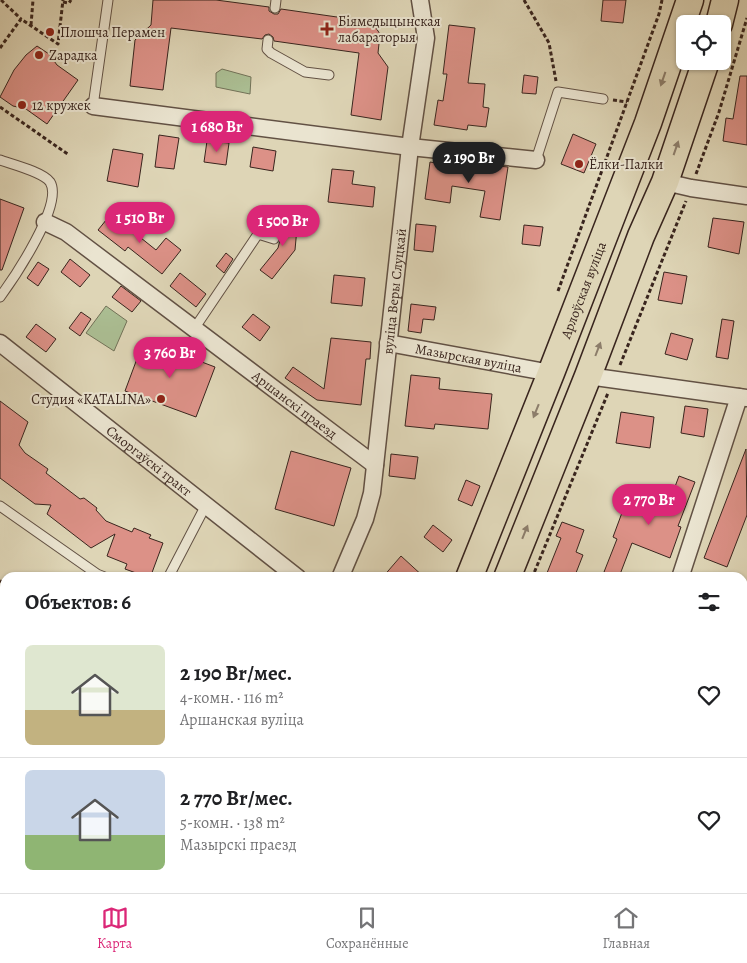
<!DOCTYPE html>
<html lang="ru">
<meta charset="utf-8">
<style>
:root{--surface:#fff;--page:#f2f2f2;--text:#202124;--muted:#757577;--line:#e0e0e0;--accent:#db2777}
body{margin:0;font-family:Alegreya,serif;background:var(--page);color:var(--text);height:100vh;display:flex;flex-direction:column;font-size:19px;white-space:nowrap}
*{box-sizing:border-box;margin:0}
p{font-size:16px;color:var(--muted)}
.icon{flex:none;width:28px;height:28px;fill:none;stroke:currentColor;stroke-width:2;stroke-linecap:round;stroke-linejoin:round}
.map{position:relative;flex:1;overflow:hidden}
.side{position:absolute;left:0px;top:572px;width:748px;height:321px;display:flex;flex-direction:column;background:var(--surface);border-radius:15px 15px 0 0;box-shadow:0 1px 4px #0004}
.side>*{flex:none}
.buttons{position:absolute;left:676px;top:15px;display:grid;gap:10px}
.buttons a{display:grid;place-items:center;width:55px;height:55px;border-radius:8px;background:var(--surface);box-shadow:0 1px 4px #0004;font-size:25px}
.price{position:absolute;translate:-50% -42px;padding:0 11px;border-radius:18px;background:var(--accent);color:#fff;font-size:16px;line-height:32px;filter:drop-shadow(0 1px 2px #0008)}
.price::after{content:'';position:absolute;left:50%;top:30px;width:15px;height:11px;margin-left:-8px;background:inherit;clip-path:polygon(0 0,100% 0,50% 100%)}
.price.selected{background:#222;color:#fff}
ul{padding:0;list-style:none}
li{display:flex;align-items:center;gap:15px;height:125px;padding:0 25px}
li+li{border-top:1px solid var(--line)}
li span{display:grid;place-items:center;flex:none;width:140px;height:100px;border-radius:8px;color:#555}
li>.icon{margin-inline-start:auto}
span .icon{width:60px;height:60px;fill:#fffc;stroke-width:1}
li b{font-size:21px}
h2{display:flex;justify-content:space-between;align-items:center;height:60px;padding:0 25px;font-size:21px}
.menu{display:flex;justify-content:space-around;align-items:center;height:70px;border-top:1px solid var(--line);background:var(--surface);font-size:14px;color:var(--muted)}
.menu a{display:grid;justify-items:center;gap:2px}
.menu .selected{color:var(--accent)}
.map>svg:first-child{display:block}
</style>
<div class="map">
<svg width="747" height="893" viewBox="0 0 747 893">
<rect width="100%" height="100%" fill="#ded5b6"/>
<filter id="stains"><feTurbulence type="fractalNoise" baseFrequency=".004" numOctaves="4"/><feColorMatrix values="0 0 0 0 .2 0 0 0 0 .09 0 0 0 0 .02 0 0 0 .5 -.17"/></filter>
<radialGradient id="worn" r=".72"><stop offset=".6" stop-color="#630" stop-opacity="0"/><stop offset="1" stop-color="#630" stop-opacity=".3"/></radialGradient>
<path fill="#abbe93" stroke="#727258" d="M222,69L251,77L250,94L216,87V73Z
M106,306L127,321L114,351L86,333Z"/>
<path fill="#dc9187" stroke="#39251e" d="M153,0H216L269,7V11L274,14H278L281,9L372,22L380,34L378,53L388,67L381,120L351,115L359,53L274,41L273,37L269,34L265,35L262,39L171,28L163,90L130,86L135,40L151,25Z
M603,0H626L623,23L601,21Z
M449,25L475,28L468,83L485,84L483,107L489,108L486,127L468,125L467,130L434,125L438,100L443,101L447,74H443Z
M37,46L49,54L57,65L78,80L47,124L26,109L13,106L0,97L14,70L26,55Z
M524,75L538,77L536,94L522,93Z
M740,76H747V145L723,141L726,118L733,119Z
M573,134L596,144L584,173L561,164Z
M159,135L179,138L174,169L155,167Z
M207,141L229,143L226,165L204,162Z
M253,147L276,151L273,171L250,167Z
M113,149L143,154L138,187L107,181Z
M430,162L455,166L456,162L487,167L488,165L508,167L500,220L480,217L485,191L452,186L450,203L425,199Z
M332,169L354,171L352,184L375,187L373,207L328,202Z
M0,199L24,208L2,270H0Z
M111,214L156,250L166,238L181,250L162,274L128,247L125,251L98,230Z
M281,216L298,217L295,250L272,279L260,270L278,248L280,240Z
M713,218L744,222L739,254L708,247Z
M416,224L436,226L433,252L414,250Z
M524,225L543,227L540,246L522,244Z
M226,253L233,259L224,273L216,266Z
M70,259L90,275L80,287L61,272Z
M38,262L49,269L38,286L27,278Z
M664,272L687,276L682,304L658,300Z
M180,273L206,294L196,307L170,286Z
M334,275L365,278L362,306L331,303Z
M121,286L141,301L132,312L112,297Z
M411,304L436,307L434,320L423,319L421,333L408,331Z
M81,312L91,319L80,336L69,328Z
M253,314L270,327L260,341L242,327Z
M722,319L734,321L728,359L716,357Z
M36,324L56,339L46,352L26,337Z
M671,333L693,339L687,360L665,354Z
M331,338L371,342L370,359H366L361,405L317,400L285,378L293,367L324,389Z
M144,340L215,367L196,417L125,391Z
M411,375L440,378L439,389L492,394L488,429L435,424L434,429L405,426Z
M0,401L28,422L19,445L25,453L48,469L46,473L80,499L84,498L97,508L96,510L106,521L132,532L134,528L151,535L149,538L163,543L150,578L125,569L127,564L107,556L115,534L91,548L47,514L51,505L35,504L0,478Z
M685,406L708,409L704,437L681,433Z
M621,412L654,417L650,448L616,443Z
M746,449L747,515L727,567L704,558Z
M291,451L351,468L334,526L275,509Z
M391,454L418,457L415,479L389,476Z
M679,476L695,482L678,526L681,527L670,558L632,543L619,577L604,572L617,539L613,537L623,510L625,511L632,495L667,508Z
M466,480L480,486L472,506L458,500Z
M562,522L584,530L576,552L583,555L574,578H545L561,538L556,536Z
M433,525L452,540L443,552L424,537Z
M401,556L425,578H382Z"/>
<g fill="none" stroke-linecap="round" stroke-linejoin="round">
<g stroke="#625144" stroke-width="11">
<path id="service" d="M275,8L276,0
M268,40L267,49L271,53L305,72L329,75
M93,106L108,0
M0,160C11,164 43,172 50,182C64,204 14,278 0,297
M536,160L558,92L603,99
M194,329L258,234L274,239
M0,506L97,574L107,578
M168,578L206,505
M0,627L5,629
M0,802L5,790
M184,889L194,893
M739,889L747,892
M57,893L59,889
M258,893L259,889"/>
</g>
<g stroke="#625144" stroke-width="19">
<g id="minor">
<path d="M93,106L410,147L536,160"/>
<path d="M665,182L691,188L747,196"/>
<path id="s1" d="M45,222L66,232L375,465"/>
<path id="s2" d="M0,343L298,578"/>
<path id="s3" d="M388,343L551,373"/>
<path d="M588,376L747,398"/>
<path id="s4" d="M340,578L365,519L372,493L410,147L426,38L420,0"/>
<path d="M680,578L739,397"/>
<path d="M742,851L747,840"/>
<path d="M636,889L639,893"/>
<path d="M714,893L719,889"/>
</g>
</g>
<g stroke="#625144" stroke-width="24">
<path id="tertiary" d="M0,892L2,893"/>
</g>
<g stroke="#39251e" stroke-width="29">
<g id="primary">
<path d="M719,24L725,0"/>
<path id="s5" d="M469,578L551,373L648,123L690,0"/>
<path d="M507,578L588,376L641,236L665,182L706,61"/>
<path d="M342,893L344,889"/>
<path d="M380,893L382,889"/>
</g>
</g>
<path stroke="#39251e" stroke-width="3" stroke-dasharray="4 2.5" stroke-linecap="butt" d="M1,0L21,19
M524,0L549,43L556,81
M63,2L69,3L71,0
M31,25L33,0
M0,48L21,19L58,44L63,0
M613,100L627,102
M0,107L69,155
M696,174L719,112L747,18
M558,291L659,14L662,0
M620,365L686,201
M532,578L608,393
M0,581L5,583
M0,609L5,611
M313,893L315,889
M404,893L406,889"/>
<use href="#service" stroke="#eae4d0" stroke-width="9"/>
<use href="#minor" stroke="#eae4d0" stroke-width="16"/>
<use href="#tertiary" stroke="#eae4d0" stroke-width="21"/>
<use href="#primary" stroke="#ded5b6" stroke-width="26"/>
</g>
<defs><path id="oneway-solid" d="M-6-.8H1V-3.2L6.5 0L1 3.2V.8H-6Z" transform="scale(1.25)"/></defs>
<g fill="#8c7d6a">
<use href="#oneway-solid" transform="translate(663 79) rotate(109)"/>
<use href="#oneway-solid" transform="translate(676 148) rotate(-71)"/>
<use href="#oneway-solid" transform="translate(598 349) rotate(-69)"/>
<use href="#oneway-solid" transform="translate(536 411) rotate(112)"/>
<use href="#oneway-solid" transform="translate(525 532) rotate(-68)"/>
</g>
<g fill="#8f2418" stroke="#eae4d0" stroke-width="2">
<path d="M324.5 21.5h5v5h5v5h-5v5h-5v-5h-5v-5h5z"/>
<circle cx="50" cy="32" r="5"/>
<circle cx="39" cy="55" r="5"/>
<circle cx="22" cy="105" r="5"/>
<circle cx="579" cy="164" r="5"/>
<circle cx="161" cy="399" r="5"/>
</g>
<g text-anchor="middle" stroke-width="4" stroke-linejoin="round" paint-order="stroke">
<g font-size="14" fill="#39251e" stroke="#eae4d0" text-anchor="start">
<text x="338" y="26">Біямедыцынская<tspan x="338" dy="16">лабараторыя</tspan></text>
<text x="60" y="37">Плошча Перамен</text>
<text x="49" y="60">Zарадка</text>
<text x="32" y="110">12 кружек</text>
<text x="589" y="169">Ёлки-Палки</text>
<text x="151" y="404" text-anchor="end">Студия «KATALINA»</text>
</g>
<g font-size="14" fill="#39251e" stroke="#eae4d0">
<text dy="5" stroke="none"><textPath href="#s5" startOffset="310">Арлоўская вуліца</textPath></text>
<text dy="5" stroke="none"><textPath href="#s4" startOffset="294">вуліца Веры Слуцкай</textPath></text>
<text dy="5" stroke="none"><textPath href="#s3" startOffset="82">Мазырская вуліца</textPath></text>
<text dy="5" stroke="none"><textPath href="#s1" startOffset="310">Аршанскі праезд</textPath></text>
<text dy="5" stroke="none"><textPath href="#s2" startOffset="190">Сморгаўскі тракт</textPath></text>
</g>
</g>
<rect width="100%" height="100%" filter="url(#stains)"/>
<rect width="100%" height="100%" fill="url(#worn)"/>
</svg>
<div class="buttons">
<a><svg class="icon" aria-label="locate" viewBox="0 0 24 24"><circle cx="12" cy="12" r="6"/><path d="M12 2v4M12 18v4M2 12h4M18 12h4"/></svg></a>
</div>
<b class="price" style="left:217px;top:153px">1 680 Br</b>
<b class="price selected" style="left:469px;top:184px">2 190 Br</b>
<b class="price" style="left:140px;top:244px">1 510 Br</b>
<b class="price" style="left:283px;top:247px">1 500 Br</b>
<b class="price" style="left:170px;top:379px">3 760 Br</b>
<b class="price" style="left:649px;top:526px">2 770 Br</b>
<section class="side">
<h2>Объектов: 6<svg class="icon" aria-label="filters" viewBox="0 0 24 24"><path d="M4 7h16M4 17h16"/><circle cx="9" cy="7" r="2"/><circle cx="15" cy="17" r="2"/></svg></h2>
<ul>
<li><span style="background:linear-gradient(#dfe7d0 65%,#c2b280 0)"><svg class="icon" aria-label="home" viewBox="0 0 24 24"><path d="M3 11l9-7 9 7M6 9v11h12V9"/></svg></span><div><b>2 190 Br/мес.</b><p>4-комн. · 116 m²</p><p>Аршанская вуліца</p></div><svg class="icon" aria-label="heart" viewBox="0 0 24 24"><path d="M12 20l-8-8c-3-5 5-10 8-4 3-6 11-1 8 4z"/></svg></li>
<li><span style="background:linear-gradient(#c9d6e8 65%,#8fb573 0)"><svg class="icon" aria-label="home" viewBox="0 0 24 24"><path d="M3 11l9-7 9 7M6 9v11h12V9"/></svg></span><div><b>2 770 Br/мес.</b><p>5-комн. · 138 m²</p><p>Мазырскі праезд</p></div><svg class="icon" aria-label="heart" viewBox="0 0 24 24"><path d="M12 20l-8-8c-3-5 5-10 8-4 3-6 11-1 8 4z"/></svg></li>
</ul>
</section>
</div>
<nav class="menu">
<a class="selected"><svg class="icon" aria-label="map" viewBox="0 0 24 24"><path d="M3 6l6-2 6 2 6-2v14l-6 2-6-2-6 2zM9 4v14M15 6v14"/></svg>Карта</a>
<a><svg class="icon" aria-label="saved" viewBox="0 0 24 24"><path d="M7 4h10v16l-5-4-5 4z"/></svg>Сохранённые</a>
<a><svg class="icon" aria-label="home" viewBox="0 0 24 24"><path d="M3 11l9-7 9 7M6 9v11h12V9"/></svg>Главная</a>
</nav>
